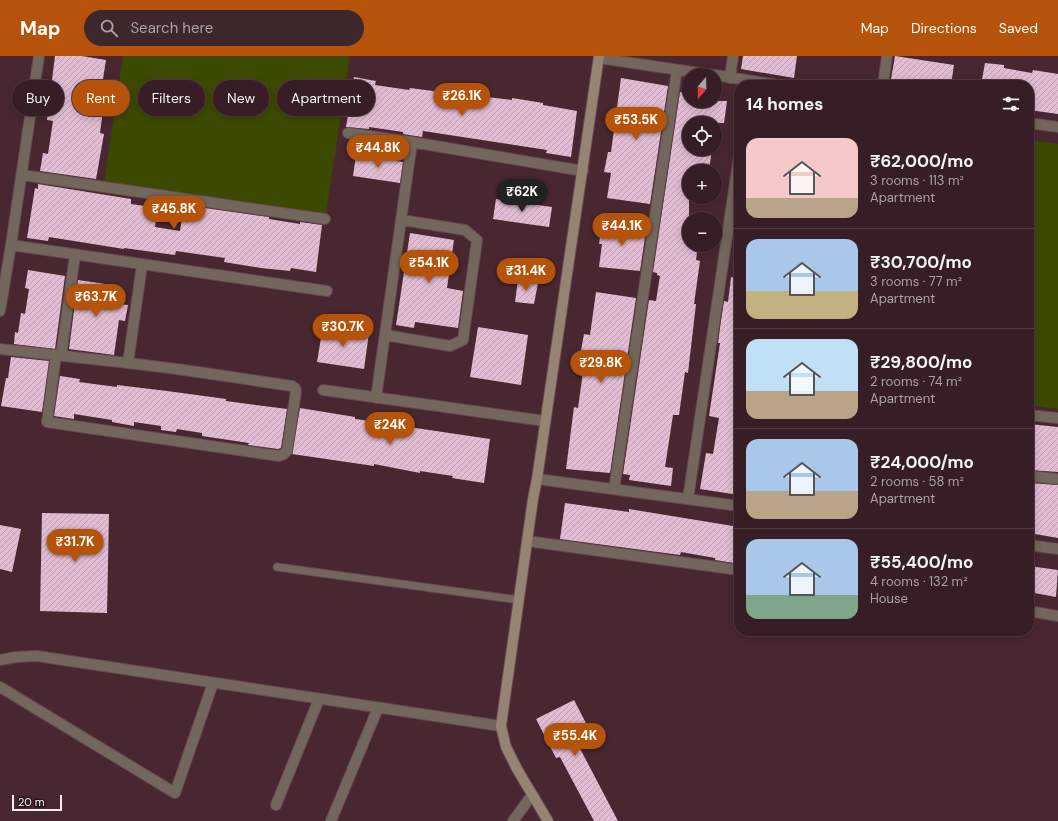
<!DOCTYPE html>
<meta charset="utf-8">
<style>
:root{--surface:#371d25;--page:#3e262d;--text:#f1f3f6;--muted:#aaa2a7;--line:#513b42;--accent:#b45309}
body{margin:0;font-family:"DM Sans",sans-serif;background:var(--page);color:var(--text);height:100vh;display:flex;flex-direction:column;font-size:15px;white-space:nowrap}
*{box-sizing:border-box;margin:0}
p{font-size:13px;color:var(--muted)}
.icon{flex:none;width:22px;height:22px;fill:none;stroke:currentColor;stroke-width:2;stroke-linecap:round;stroke-linejoin:round}
.map{position:relative;flex:1;overflow:hidden}
.drawer{position:absolute;left:734px;top:24px;width:300px;height:556px;display:flex;flex-direction:column;background:var(--surface);border-radius:16px;box-shadow:0 2px 10px #0003,0 0 0 1px var(--line)}
.drawer>*{flex:none}
.hud{position:absolute;left:12px;top:24px;width:380px;height:36px;display:flex;gap:8px}
.needle{width:26px;rotate:200deg}
.controls{position:absolute;left:682px;top:12px;display:grid;gap:8px}
.controls a{display:grid;place-items:center;width:40px;height:40px;border-radius:50%;background:var(--surface);box-shadow:0 2px 10px #0003,0 0 0 1px var(--line);font-size:20px}
.scale{position:absolute;left:12px;bottom:10px;width:50px;box-sizing:border-box;padding-left:4px;border:2px solid #fdeff3;border-top:0;font-size:11px;line-height:14px;white-space:nowrap;color:#fdeff3;-webkit-text-stroke:3px #25161a;paint-order:stroke}
.price{position:absolute;translate:-50% -34px;padding:0 9px;border-radius:14px;background:var(--accent);color:#fff;font-size:13px;line-height:26px;filter:drop-shadow(0 1px 2px #0008)}
.price::after{content:'';position:absolute;left:50%;top:24px;width:12px;height:9px;margin-left:-6px;background:inherit;clip-path:polygon(0 0,100% 0,50% 100%)}
.price.on{background:#222;color:#fff}
ul{padding:0;list-style:none}
li{display:flex;align-items:center;gap:12px;height:100px;padding:0 12px}
li+li{border-top:1px solid var(--line)}
li span{display:grid;place-items:center;flex:none;width:112px;height:80px;border-radius:12px;color:#555}
li>.icon{margin-inline-start:auto}
span .icon{width:48px;height:48px;fill:#fffc;stroke-width:1}
li b{font-size:17px}
h2{display:flex;justify-content:space-between;align-items:center;height:48px;padding:0 12px;font-size:17px}
.pill{padding:0 14px;border-radius:18px;background:var(--surface);box-shadow:0 2px 10px #0003,0 0 0 1px var(--line);font-size:14px;line-height:36px}
.pill.on{background:var(--accent);color:#fff}
header{display:flex;align-items:center;gap:24px;box-sizing:border-box;height:56px;padding:0 20px;background:var(--accent);color:#fff}
header strong{font-size:19px}
nav{display:flex;gap:22px;margin-inline-start:auto;font-size:14px}
.search{width:280px;height:36px;background:var(--page);display:flex;align-items:center;gap:10px;box-sizing:border-box;padding:0 14px;border-radius:22px;color:var(--muted);font-size:15px}
.map>svg:first-child{display:block}
</style>
<header>
<strong>Map</strong>
<div class="search"><svg class="icon" aria-label="search" viewBox="0 0 24 24"><circle cx="10" cy="10" r="6"/><path d="M15 15l6 6"/></svg>Search here</div>
<nav><a>Map</a><a>Directions</a><a>Saved</a></nav>
</header>
<div class="map">
<svg width="1058" height="765" viewBox="0 0 1058 765">
<defs>
<pattern id="building-hatch" width="6" height="6" patternUnits="userSpaceOnUse"><rect width="6" height="6" fill="#e2bcd3"/><path d="M-1 1l2-2M0 6l6-6M5 7l2-2" fill="none" stroke="#bc9fb0"/></pattern>
</defs>
<rect width="100%" height="100%" fill="#492731"/>
<path fill="#3c4a01" d="M123,0H350L325,163L104,128Z
M1029,84L1058,88V353L1029,349Z"/>
<path fill="url(#building-hatch)" d="M55,0H82L106,4L98,54H103L100,77L104,78L96,123L40,115L43,97L48,98L53,65L47,64Z
M743,0H797L794,22L741,13Z
M895,0L954,9L951,29H890Z
M985,7L1004,9V12L1032,17L1033,14L1058,18V58L1029,54V29H981Z
M354,21L376,25L375,29L409,34L410,32L479,41V40L512,44V42L543,47V49L577,55L571,101L546,97L547,94L423,75L422,81L403,78V76L369,71V73L346,71Z
M621,22L668,30L650,148L607,142L611,117L604,116L608,96H611Z
M680,36L689,38V45H727L724,67H689V93H712L709,115H689V189H698L696,204L700,205L694,248H696L688,317L685,316L679,359H673L665,411L673,412L671,430L629,424L630,419L623,418L649,244L656,245L660,220L657,219V217L653,216Z
M356,99L403,106L400,127L353,120Z
M38,128L131,143V148L158,152L155,171L180,175L184,149L269,161V163L300,168V166L322,169L316,216L291,212L290,215L261,212L224,206L225,202L176,195L175,199L124,192V193L49,181L48,185L27,182L35,132L38,133Z
M496,143L552,151L549,171L493,163Z
M602,167L646,174L640,215L599,211L602,188H599Z
M410,177L454,184L447,232L463,235L458,272L415,266L414,272L396,269Z
M28,214L65,220L55,293L14,288L15,276L18,277L21,257L25,258L29,233L25,232Z
M731,221L739,222V439L700,433L706,397L713,398L719,362L709,360L720,287H718L720,272L724,245L728,246Z
M78,224L119,230L116,248L128,249L125,265L119,264L114,299L69,293Z
M518,224L538,227L534,248L515,246Z
M596,236L636,242L610,417L566,413L574,351L578,352L582,323L585,300H580L584,278L590,279Z
M323,270L369,277L364,313L317,306Z
M478,271L528,279L521,329L470,321Z
M11,301L49,305L42,356L1,350L6,322H8Z
M60,320L80,323L79,326L117,331V329L167,335L226,343V345L287,353L281,392L278,393L248,389L249,387L202,380V377L177,373L176,376L161,374V370L134,366V370L112,366V364L74,358V363L54,360Z
M300,352L355,361V363L385,367V366L402,368V370L490,383L484,427L452,422L453,420L420,415V417L374,408V410L292,398Z
M1029,368L1058,371V416L1029,414Z
M1029,427L1058,429V482L1029,477Z
M565,447L629,456V453L739,471L734,507L715,504V502L681,496L680,499L560,483Z
M42,457L109,458L107,557L40,555Z
M0,469L21,473L12,516L0,513Z
M1029,510L1058,514L1056,541L1029,536Z
M574,644L590,675L575,683L618,765H594L560,701L556,702L536,663Z"/>
<g fill="none" stroke-linecap="round" stroke-linejoin="round">
<g stroke="#664750" stroke-width="9">
<path id="lane" d="M277,511L519,544"/>
</g>
<g stroke="#664750" stroke-width="12">
<path id="street" d="M599,2L713,19
M715,19L778,29
M730,22L733,0
M883,29L887,0
M1029,67L1058,71
M348,77L412,86
M22,119L325,163
M11,189L327,235
M0,255L11,189L39,0
M385,279L450,290L463,284L477,184L465,174L402,164
M0,293C43,298 85,302 128,307C183,313 237,322 292,330L295,332L296,335L287,395L284,398L279,400L47,366L56,299
M61,300L75,199
M128,307L142,209
M323,334L545,365
M376,342L412,86L583,115
M1029,359L1058,362
M1029,420L1058,423
M537,423L739,450
M614,433L677,14
M688,443L739,100
M527,485L739,514
M1029,489L1058,493
M1029,555L1058,560
M0,604L16,601L37,600L501,670
M0,631L175,737L213,627
M276,749L319,643
M331,765L378,652
M513,765L532,739"/>
</g>
<g stroke="#664750" stroke-width="12">
<path id="secondary" d="M548,765L517,713L506,691L501,670L533,443L537,423L599,0"/>
</g>
<use href="#lane" stroke="#73665c" stroke-width="7"/>
<use href="#street" stroke="#73665c" stroke-width="10"/>
<use href="#secondary" stroke="#978372" stroke-width="10"/>
</g>
</svg>
<div class="controls">
<a><svg class="needle" viewBox="-14 -14 28 28"><path d="M0-13l5 13h-10z" fill="#e53935"/><path d="M0 13l5-13h-10z" fill="#aaa2a7"/></svg></a>
<a><svg class="icon" aria-label="locate" viewBox="0 0 24 24"><circle cx="12" cy="12" r="6"/><path d="M12 2v4M12 18v4M2 12h4M18 12h4"/></svg></a>
<a>+</a>
<a>−</a>
</div>
<div class="scale">20 m</div>
<b class="price" style="left:462px;top:61px">₹26.1K</b>
<b class="price" style="left:636px;top:85px">₹53.5K</b>
<b class="price" style="left:378px;top:113px">₹44.8K</b>
<b class="price on" style="left:522px;top:157px">₹62K</b>
<b class="price" style="left:174px;top:174px">₹45.8K</b>
<b class="price" style="left:622px;top:191px">₹44.1K</b>
<b class="price" style="left:429px;top:228px">₹54.1K</b>
<b class="price" style="left:526px;top:236px">₹31.4K</b>
<b class="price" style="left:96px;top:262px">₹63.7K</b>
<b class="price" style="left:343px;top:292px">₹30.7K</b>
<b class="price" style="left:601px;top:328px">₹29.8K</b>
<b class="price" style="left:390px;top:390px">₹24K</b>
<b class="price" style="left:75px;top:507px">₹31.7K</b>
<b class="price" style="left:575px;top:701px">₹55.4K</b>
<div class="hud">
<a class="pill">Buy</a>
<a class="pill on">Rent</a>
<a class="pill">Filters</a>
<a class="pill">New</a>
<a class="pill">Apartment</a>
</div>
<section class="drawer">
<h2>14 homes<svg class="icon" aria-label="filters" viewBox="0 0 24 24"><path d="M4 7h16M4 17h16"/><circle cx="9" cy="7" r="2"/><circle cx="15" cy="17" r="2"/></svg></h2>
<ul>
<li><span style="background:linear-gradient(#f6c9c9 75%,#b9a48a 0)"><svg class="icon" aria-label="home" viewBox="0 0 24 24"><path d="M3 11l9-7 9 7M6 9v11h12V9"/></svg></span><div><b>₹62,000/mo</b><p>3 rooms · 113 m²</p><p>Apartment</p></div></li>
<li><span style="background:linear-gradient(#a9c7e8 65%,#c2b280 0)"><svg class="icon" aria-label="home" viewBox="0 0 24 24"><path d="M3 11l9-7 9 7M6 9v11h12V9"/></svg></span><div><b>₹30,700/mo</b><p>3 rooms · 77 m²</p><p>Apartment</p></div></li>
<li><span style="background:linear-gradient(#bfe0f5 65%,#b9a48a 0)"><svg class="icon" aria-label="home" viewBox="0 0 24 24"><path d="M3 11l9-7 9 7M6 9v11h12V9"/></svg></span><div><b>₹29,800/mo</b><p>2 rooms · 74 m²</p><p>Apartment</p></div></li>
<li><span style="background:linear-gradient(#a9c7e8 65%,#b9a48a 0)"><svg class="icon" aria-label="home" viewBox="0 0 24 24"><path d="M3 11l9-7 9 7M6 9v11h12V9"/></svg></span><div><b>₹24,000/mo</b><p>2 rooms · 58 m²</p><p>Apartment</p></div></li>
<li><span style="background:linear-gradient(#a9c7e8 70%,#7fa58c 0)"><svg class="icon" aria-label="home" viewBox="0 0 24 24"><path d="M3 11l9-7 9 7M6 9v11h12V9"/></svg></span><div><b>₹55,400/mo</b><p>4 rooms · 132 m²</p><p>House</p></div></li>
</ul>
</section>
</div>
